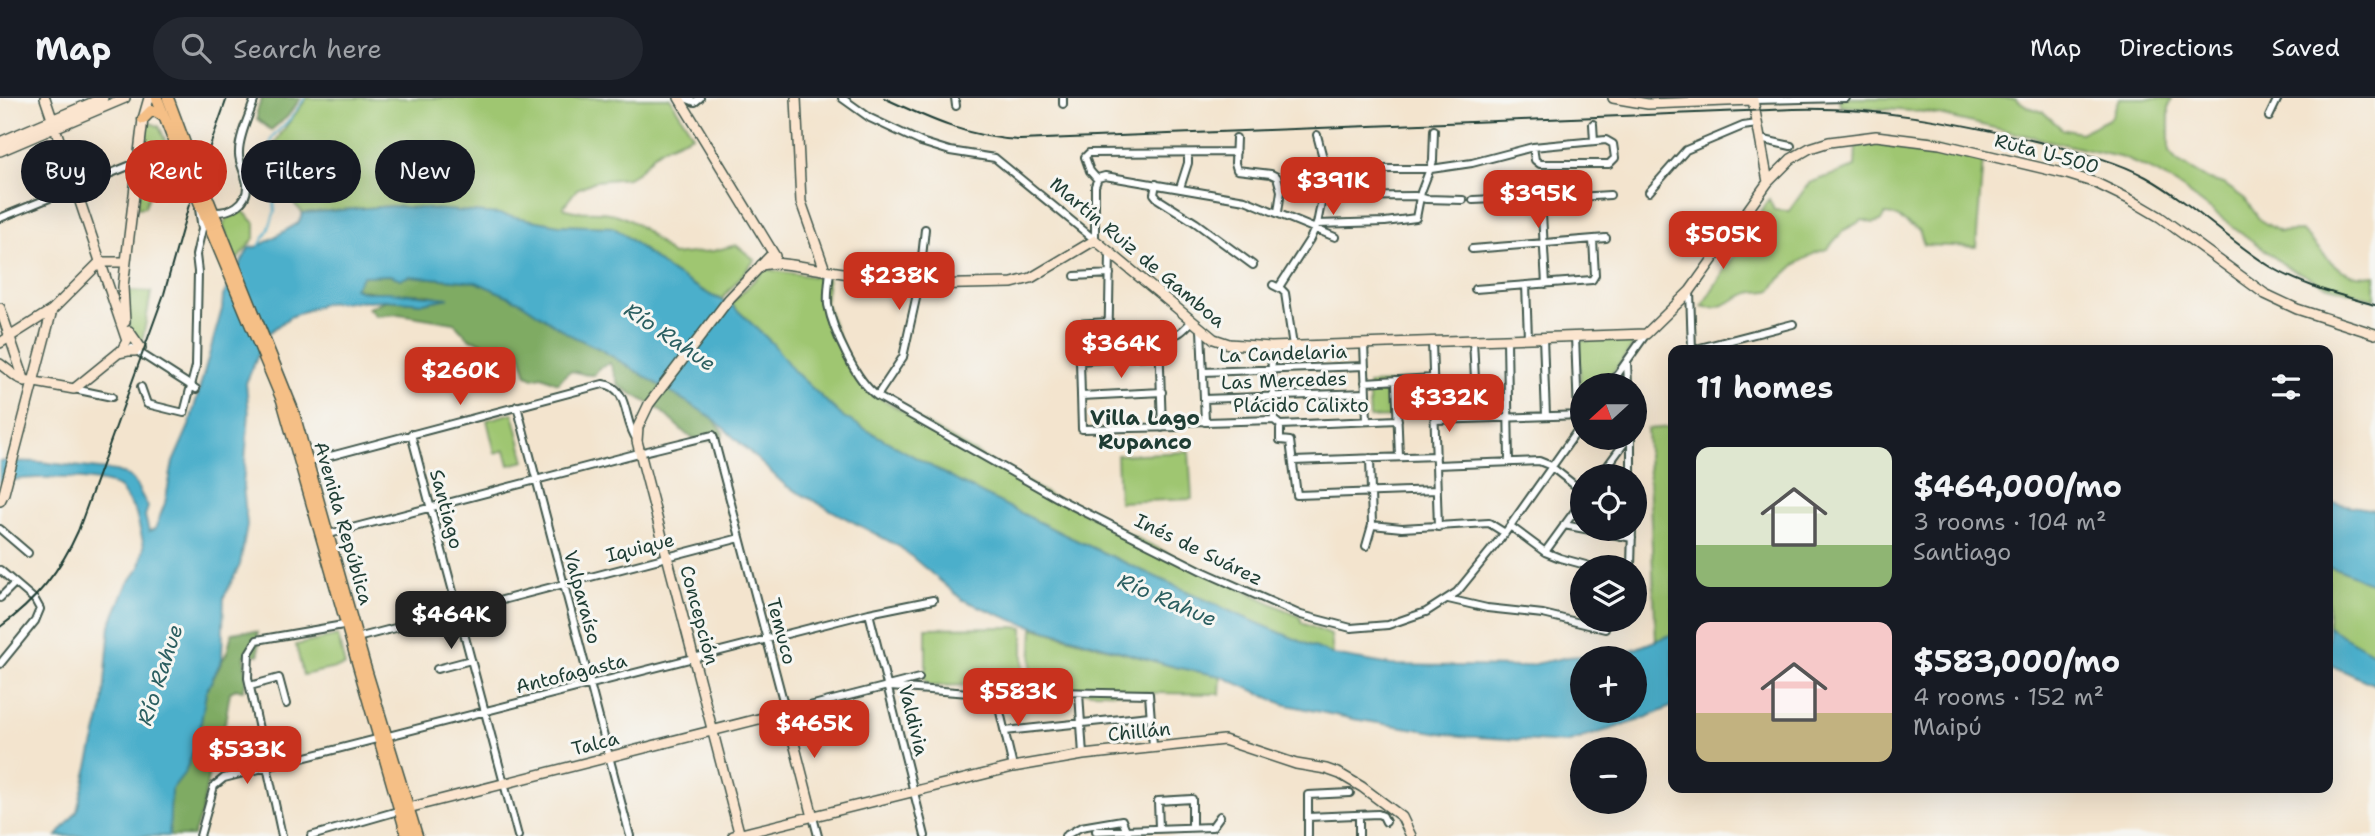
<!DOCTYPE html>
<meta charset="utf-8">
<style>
:root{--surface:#171b24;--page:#242831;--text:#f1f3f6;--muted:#9ea1a6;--line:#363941;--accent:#c8321e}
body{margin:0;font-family:"Shantell Sans",sans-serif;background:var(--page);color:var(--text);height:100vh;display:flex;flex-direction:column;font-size:26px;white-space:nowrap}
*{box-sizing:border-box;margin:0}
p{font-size:23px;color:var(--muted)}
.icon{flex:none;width:38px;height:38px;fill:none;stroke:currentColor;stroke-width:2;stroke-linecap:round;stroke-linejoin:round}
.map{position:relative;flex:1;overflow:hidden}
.sheet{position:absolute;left:1668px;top:247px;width:665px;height:448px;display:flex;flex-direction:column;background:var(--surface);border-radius:14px;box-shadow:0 7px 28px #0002}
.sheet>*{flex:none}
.banner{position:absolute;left:21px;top:42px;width:665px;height:63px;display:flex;gap:14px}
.needle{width:46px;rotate:249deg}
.buttons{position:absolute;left:1570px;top:275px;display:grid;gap:14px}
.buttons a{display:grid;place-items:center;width:77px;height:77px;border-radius:50%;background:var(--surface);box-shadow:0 7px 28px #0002;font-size:35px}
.price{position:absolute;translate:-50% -60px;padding:0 16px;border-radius:14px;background:var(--accent);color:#fff;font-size:23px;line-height:46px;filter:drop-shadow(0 2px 4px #0008)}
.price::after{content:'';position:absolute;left:50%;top:42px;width:21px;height:16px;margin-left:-10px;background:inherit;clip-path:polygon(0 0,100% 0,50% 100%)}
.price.current{background:#222;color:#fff}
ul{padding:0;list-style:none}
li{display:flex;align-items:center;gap:21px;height:175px;padding:0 28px}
li span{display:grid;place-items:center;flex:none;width:196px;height:140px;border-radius:14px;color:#555}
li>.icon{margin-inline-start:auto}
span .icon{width:84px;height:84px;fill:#fffc;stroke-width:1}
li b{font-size:30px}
h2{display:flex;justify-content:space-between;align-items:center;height:84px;padding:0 28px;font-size:30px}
.pill{padding:0 24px;border-radius:32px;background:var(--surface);box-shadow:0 7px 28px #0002;font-size:24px;line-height:63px}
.pill.current{background:var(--accent);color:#fff}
header{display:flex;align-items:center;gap:42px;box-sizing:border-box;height:98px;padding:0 35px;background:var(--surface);border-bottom:2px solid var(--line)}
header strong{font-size:33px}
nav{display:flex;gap:38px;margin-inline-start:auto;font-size:24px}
.search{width:490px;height:63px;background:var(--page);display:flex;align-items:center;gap:18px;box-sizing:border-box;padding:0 24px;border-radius:38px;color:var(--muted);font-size:26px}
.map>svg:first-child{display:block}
</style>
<header>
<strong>Map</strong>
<div class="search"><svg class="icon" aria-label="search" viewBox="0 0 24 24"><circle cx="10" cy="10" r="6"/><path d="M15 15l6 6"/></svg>Search here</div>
<nav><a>Map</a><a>Directions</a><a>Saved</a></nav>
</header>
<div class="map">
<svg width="2375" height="738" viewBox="0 0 2375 738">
<rect width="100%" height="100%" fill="#f6f6f2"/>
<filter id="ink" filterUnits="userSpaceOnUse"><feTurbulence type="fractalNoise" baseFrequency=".0143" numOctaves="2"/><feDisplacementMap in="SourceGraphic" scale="14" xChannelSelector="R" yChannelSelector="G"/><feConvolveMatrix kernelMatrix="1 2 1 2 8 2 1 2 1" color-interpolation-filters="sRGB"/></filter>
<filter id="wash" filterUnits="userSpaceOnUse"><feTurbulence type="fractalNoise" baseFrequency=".00686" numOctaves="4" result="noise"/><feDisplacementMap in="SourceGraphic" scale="28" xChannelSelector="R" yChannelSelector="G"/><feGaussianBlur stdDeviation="1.57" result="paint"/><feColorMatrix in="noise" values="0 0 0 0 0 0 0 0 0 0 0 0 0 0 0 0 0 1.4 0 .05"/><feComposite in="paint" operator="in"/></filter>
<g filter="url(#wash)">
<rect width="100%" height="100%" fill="#f3e4ce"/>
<path fill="#9fc671" stroke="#5f8252" stroke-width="2" d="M307,0H670L693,37L663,50L653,57L638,74L628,80L595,83L577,91L563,109C573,117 603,111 618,117C638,123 656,143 672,157L713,153L736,147L755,162L722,201L712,198L667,171L622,135L612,129L559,127L499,116L392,108L303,115C285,96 277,90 276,63C276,58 274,51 275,46C277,39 302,7 307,0Z
M1839,0H2015L2028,9L2043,14L2062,31L2080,35L2111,20L2119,0H2172L2169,8V54L2177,63L2209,82L2224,86L2245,101L2260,122L2280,134L2301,133C2326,154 2335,183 2375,177V201L2325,187L2287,169L2182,90L2157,75L2123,60L1926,14L1840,8Z
M147,24L159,28L184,85L183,89L159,80L154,96L150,95L145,109L137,110Z
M1895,43L1979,58L1983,61L1976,149L1924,147L1919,132L1893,117L1885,116L1881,123L1873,125L1863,122L1844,132L1827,151L1815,155L1795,167L1778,183L1772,192C1766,194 1762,193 1755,194C1736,196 1722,215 1702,208L1769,101L1774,112L1789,113L1809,85L1855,69L1856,48Z
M243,113L255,125V139L236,163L223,127L227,120Z
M765,171L828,181L825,205L846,259L856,279L866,292L1060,403L1300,519L1302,525L1331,537L1333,557L1236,516L1065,437L961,385L842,318L793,273L772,245L731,206Z
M125,193L151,194L142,246L130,231Z
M1639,239L1604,287H1582L1581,314L1579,243Z
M1394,285L1395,319L1370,320L1368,286Z
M513,315L525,363L509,367L505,352L495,355L487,322Z
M1673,329V536L1656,544L1647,331Z
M1189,354L1192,401L1119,404L1117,357Z
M2328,469C2347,471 2356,482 2375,486V556L2328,529Z
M1013,529L1023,530V579L1019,584L1013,586L930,588C923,582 922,578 926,570V530Z
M1033,530L1175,569L1221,578L1220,596L1033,593V572L1031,571Z
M338,538L345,568L303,577L296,547Z"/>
<path fill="#7fab63" stroke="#4f744c" stroke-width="2" d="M262,0H301L287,19L271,32L257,21V13Z
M390,177L401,181L409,178L476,184L519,203L570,237L600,251L713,320L723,335L722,340L703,344L687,337L660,312L619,288L610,265L599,270L594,277C572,278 575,264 558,285L542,278L533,280L527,277L518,248L500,245L487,249L481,244L470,241L454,225L399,216L376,218L368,210L386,202L423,205L445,201C418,191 381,200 353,189L362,178Z
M244,533L258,534L259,557H245L246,584L243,592L236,591L230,594L225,625L220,643L212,657L202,713L193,738H169L171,692L185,674L198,642L206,594L227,554L232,535Z"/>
<path fill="#4cafcb" stroke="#367680" stroke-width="2" fill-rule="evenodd" d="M392,108L499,116L559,127L612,129L622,135L667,171L712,198L731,206L772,245L794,273L842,318L961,385L1065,437L1236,516L1333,557L1391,567L1521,569L1568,559L1624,555L1673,536V608L1640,622L1566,645L1460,638L1353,621L1283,606L1221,578L1175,569L1015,523L963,502L900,449L786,388L713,320L600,251L570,237L519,203L476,184L410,178L401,181L390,177L363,178L354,190L365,194H388L449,200L423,205L386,202L325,205L290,219L267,236L246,285L249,315L243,388L247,427L240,467L224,499L222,561L206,594L198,642L185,674L171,692L169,738H57L77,713L103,608L110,527L127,487L140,469L144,448L136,415L119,389C91,377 30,378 0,384V363L40,364L116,373L129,378L134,383L148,409L145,418L149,433L155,431L165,405L173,364L189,328L222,211L223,198L249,150L259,148L298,125L303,115ZM1582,560H1634V612H1582Z
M2328,404L2375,412V486C2356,482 2347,471 2328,469Z
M2328,529L2375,556V587L2328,566Z"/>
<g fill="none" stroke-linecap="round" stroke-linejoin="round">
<path stroke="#4cafcb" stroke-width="2" d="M259,148L268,133L275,113L269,54L272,39L290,21L305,0"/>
</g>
</g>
<g filter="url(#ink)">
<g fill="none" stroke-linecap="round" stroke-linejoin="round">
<path stroke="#c9c3af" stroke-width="10" stroke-dasharray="10 5" stroke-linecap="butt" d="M190,59L202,86
M184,70L197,99"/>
<g stroke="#3f564b" stroke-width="10">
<path id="street" d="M685,0L695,4L700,0
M842,0L870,20L921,44L950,53L995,60L1095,142
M955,0L956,8
M1753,2L1846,0
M1063,6V0
M2269,19L2278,0
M1593,26L1594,43
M1236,40L1235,65L1237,72L1271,76L1277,79L1281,93L1278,114
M1760,41L1791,48
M1370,71H1431L1472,65L1533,49L1606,42L1613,46L1615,60L1609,66H1540L1535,62L1533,49
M1097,81L1090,73L1085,59L1089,55L1236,54
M1156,86L1154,96L1158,101L1196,125L1253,167
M1180,90L1188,65V55
M1649,94L1686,52L1743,28L1757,26
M1323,99L1415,98L1426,101L1463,102
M1543,101L1610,97
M1473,102L1541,99L1546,186
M212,114C229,115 248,107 247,87C246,76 238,65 239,54C239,37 250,16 255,0
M0,120L141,63L164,57
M1317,126L1385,124L1416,120L1421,94L1433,63L1434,32
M1095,142V88L1098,80L1105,78L1245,102L1335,139
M1472,151L1606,140
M830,173C829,184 827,196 828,207C833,233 856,283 877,298L1061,402L1202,473L1301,517L1351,530L1388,527L1411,519L1426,514L1457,494L1505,435L1582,326
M1075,178L1110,176
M1273,187L1281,191L1285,195L1293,248
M1526,187L1528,240
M1279,189L1310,141L1317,126L1327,75L1317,37
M1475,191L1592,182L1595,177L1593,142
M1690,193L1692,252
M1074,226L1109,224
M1201,231L1205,324L1274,322L1280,327L1398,322
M1575,238L1578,317
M1109,239C1129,240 1160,245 1179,235C1184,232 1188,227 1192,223
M1543,239L1546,318
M1159,240L1162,330
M1507,241L1509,364
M1473,242L1477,320
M1432,243L1438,429
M1364,246L1367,323
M1271,249L1274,322
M132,250L196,291
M1692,252L1793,226
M1160,257L1080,263L1082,331L1179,329L1185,324L1205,323
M1108,261L1110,155
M1627,263L1628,287
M1203,274L1365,268
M1396,282L1399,358
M1365,284L1433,280
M1610,287L1646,236
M141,289L147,306L184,315L196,268L198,174L196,157L202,131L199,111
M74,291L112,299
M877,298L903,259L919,187L925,131
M1081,298L1162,294
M1204,301L1366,295
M517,308L630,738
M1435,322L1582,317
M1280,331V342L1290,343L1297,397L1437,392
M411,336L518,738
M1631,340V378
M1293,363L1436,358
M308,364L603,286C630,289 623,324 637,342
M1436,367L1539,363L1549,367L1582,393
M1600,378L1628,340
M1372,427L1402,430L1489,425L1505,435
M1564,427L1632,440
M1510,428L1545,454L1560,460L1593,469
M0,431L28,455
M326,435L329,436L635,356L713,337L786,614L919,580
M1366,448L1372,427L1370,360
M1545,454L1582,403
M1631,469L1632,430
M0,472L35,502L40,511L35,523L0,566
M0,500L15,485
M1448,501L1487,510L1543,516L1605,531
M869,515L925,738
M357,540L740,440
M437,571L471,562
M250,588L279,580L286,606
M890,589L996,597L1004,593L1149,596L1153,648
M1079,595L1083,657
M996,597L1013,669
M1005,633L1150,618
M1359,717V738
M813,719L818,738
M1308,719L1378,716L1383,718L1386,724
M1159,730L1158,703L1192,701V729
M1096,733L1212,729L1220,718
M200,738L214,688L224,680L869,515L933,502
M282,738L248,580L249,555L257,542L349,526
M311,738L398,713
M1065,738L1081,729L1122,722L1126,732
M1308,738V697L1350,695"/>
</g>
<g stroke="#3f564b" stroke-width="12">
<path id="secondary" d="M45,0L127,243
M679,0L775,158
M796,0L801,104L825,172
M1613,0L1648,6L1753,2L1768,84
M0,44L103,0
M0,53L125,0
M761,167L775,165L792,167L919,187L1012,185L1031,180L1095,142L1214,241L1229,246L1271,249L1646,236L1690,193L1768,84L1791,61L1810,50L1829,44L1876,38L1940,46L2067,76L2096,85L2131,102L2160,119L2265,196L2297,211L2375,236
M0,210L25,284
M125,224L123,189L143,21L149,0
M129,233L141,250
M0,245L52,212L100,164H126
M118,255L128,253H135
M0,266L17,279L24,282L74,291L122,252L127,243
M0,403L4,395L52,212
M404,711L786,614L813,719
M733,738L1013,669L1083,657L1224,642L1296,666L1326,671L1340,676L1362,689L1402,719L1411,738
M740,738L637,343L638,329L649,306L729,201L773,155"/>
</g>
<g stroke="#3f564b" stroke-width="13">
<path id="primary" d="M157,0L184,70
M168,0L190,59
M143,21L151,13L157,14L163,18
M202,86L293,312L365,568L417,738
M197,99L282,302L407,738"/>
</g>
<use href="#street" stroke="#fff" stroke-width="6"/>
<use href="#secondary" stroke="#fbe5cf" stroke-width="9"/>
<use href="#primary" stroke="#f5bf86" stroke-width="10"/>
<path stroke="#1f3d34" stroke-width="2" d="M884,0C929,21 970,40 1020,42L1794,11C1877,9 1955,24 2035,43C2073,53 2111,60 2146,79C2191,104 2227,142 2271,169C2303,188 2340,197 2375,207
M0,529C35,504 61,472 78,433L164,196L188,110L227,0"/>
</g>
</g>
<g text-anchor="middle" stroke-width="6" stroke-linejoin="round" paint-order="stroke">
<g font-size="19" fill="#1f3d34" stroke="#f6f6f2">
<text transform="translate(2047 55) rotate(15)" y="7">Ruta U-500</text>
<text transform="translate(1138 154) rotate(40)" y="7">Martín Ruiz de Gamboa</text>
<text transform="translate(1283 255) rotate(-2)" y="7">La Candelaria</text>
<text transform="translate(1284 282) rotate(-2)" y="7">Las Mercedes</text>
<text x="1301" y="314">Plácido Calixto</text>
<text transform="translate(447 411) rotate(75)" y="7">Santiago</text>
<text transform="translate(344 425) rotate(74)" y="7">Avenida República</text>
<text transform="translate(640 449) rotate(-14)" y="7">Iquique</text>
<text transform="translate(1199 451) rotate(26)" y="7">Inés de Suárez</text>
<text transform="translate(583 499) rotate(75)" y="7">Valparaíso</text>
<text transform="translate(700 517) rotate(75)" y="7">Concepción</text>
<text transform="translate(782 533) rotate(75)" y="7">Temuco</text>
<text transform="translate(571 575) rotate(-14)" y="7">Antofagasta</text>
<text transform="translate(914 622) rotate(76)" y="7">Valdivia</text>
<text transform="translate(1139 633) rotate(-6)" y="7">Chillán</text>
<text transform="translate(595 645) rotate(-14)" y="7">Talca</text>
</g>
<g font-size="21" font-style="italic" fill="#2c5f61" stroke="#f6f6f2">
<text transform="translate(670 239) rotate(34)" y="7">Río Rahue</text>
<text transform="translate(1167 502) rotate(23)" y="7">Río Rahue</text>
<text transform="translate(160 577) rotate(-72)" y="7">Río Rahue</text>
</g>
<g font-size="21" font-weight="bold" fill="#1f3d34" stroke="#f6f6f2">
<text x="1145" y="327">Villa Lago<tspan x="1145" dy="24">Rupanco</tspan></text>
</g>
</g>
</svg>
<div class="buttons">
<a><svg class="needle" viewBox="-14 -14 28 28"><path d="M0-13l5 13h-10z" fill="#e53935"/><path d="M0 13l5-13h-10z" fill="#9ea1a6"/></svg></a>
<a><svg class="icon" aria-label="locate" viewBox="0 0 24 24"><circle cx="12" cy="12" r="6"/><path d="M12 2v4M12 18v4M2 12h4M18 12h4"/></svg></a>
<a><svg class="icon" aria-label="layers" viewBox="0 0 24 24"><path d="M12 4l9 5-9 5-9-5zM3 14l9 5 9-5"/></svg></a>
<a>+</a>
<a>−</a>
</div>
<b class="price" style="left:1333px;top:119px">$391K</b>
<b class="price" style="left:1538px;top:132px">$395K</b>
<b class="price" style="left:1723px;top:173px">$505K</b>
<b class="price" style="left:899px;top:214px">$238K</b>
<b class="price" style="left:1121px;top:282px">$364K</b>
<b class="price" style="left:460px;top:309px">$260K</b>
<b class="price" style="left:1449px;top:336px">$332K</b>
<b class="price current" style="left:451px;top:553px">$464K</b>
<b class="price" style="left:1018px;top:630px">$583K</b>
<b class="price" style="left:814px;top:662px">$465K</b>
<b class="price" style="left:247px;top:688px">$533K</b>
<div class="banner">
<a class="pill">Buy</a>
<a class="pill current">Rent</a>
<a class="pill">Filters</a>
<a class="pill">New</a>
</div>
<section class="sheet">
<h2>11 homes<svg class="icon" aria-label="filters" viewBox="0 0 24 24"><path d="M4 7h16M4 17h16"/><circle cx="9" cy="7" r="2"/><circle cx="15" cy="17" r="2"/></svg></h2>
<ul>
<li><span style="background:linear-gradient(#dfe7d0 70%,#8fb573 0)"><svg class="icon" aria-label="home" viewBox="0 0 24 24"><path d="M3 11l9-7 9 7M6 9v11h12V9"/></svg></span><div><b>$464,000/mo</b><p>3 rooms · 104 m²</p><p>Santiago</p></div></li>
<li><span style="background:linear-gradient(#f6c9c9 65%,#c2b280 0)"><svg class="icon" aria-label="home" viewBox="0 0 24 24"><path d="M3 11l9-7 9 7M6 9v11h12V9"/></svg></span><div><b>$583,000/mo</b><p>4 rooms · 152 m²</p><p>Maipú</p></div></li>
</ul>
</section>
</div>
